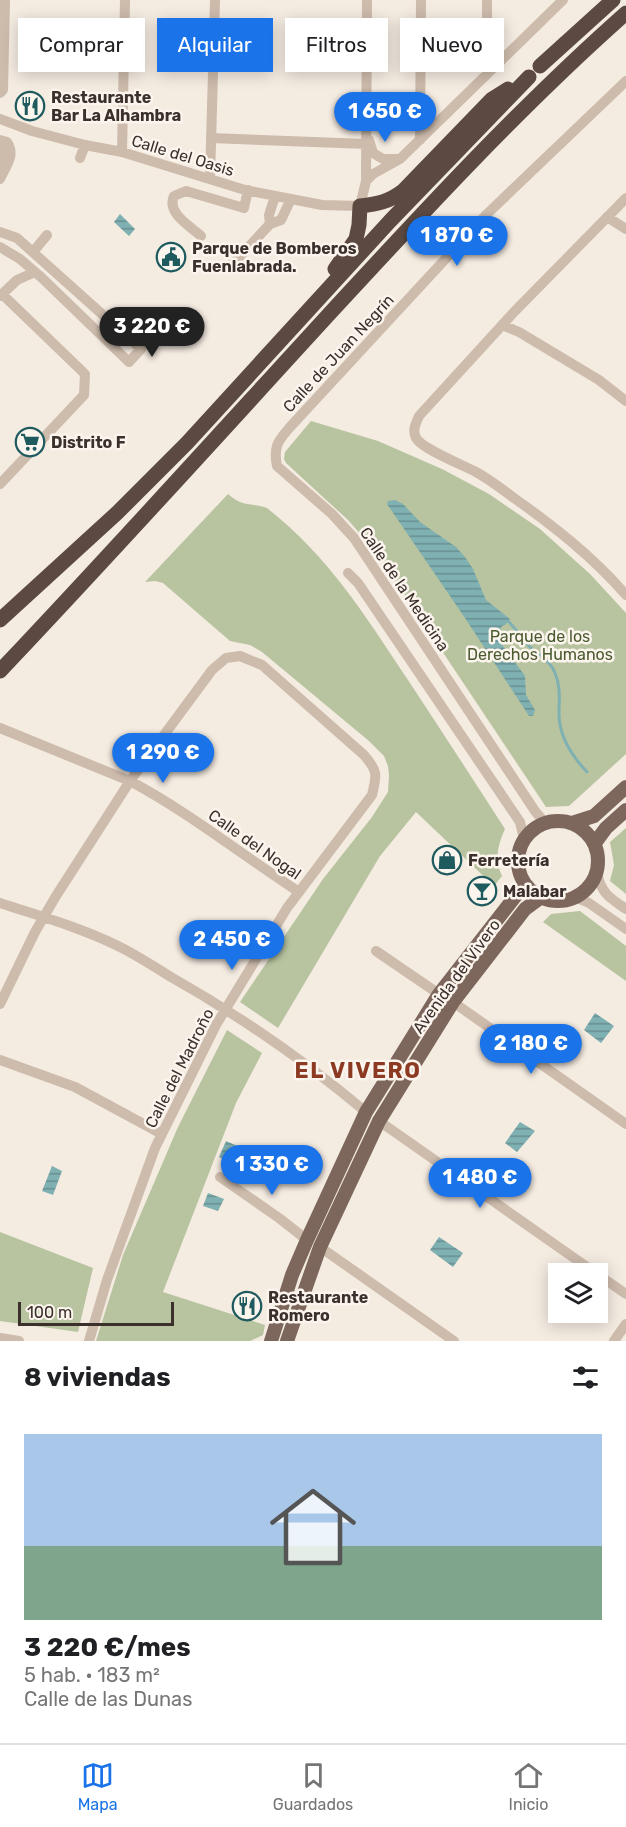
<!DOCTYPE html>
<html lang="es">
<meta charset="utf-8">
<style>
:root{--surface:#fff;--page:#f2f2f2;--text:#202124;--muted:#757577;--line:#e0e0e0;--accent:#1a73e8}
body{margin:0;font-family:Rubik,sans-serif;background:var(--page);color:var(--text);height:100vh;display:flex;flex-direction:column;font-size:22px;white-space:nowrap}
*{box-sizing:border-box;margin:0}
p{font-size:20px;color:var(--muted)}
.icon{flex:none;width:33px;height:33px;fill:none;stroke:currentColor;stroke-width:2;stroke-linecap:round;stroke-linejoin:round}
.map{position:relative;height:1341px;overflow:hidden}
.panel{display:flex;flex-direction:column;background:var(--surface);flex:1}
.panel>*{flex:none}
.banner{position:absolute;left:18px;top:18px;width:591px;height:54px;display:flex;gap:12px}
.fabs{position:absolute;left:548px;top:1263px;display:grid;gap:12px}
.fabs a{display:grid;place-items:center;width:60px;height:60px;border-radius:0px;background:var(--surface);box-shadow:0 3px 15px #0003;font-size:30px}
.scale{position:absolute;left:18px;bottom:15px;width:156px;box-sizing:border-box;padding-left:6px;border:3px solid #3b302b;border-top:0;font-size:16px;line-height:21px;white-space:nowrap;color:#3b302b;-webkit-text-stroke:4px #fbf5ee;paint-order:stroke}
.price{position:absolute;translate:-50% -51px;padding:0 14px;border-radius:21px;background:var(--accent);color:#fff;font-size:20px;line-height:39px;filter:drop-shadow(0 2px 3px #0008)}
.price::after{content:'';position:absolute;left:50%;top:36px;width:18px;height:14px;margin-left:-9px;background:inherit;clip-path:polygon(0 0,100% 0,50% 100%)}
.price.selected{background:#222;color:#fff}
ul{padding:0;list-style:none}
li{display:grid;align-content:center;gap:12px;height:318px;padding:0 24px}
li span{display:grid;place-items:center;height:186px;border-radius:0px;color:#555}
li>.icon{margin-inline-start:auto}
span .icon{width:108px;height:108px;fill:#fffc;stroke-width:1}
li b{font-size:26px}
h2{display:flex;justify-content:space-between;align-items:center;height:72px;padding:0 24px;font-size:26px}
.chip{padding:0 21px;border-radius:0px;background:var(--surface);box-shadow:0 3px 15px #0003;font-size:21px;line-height:54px}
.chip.selected{background:var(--accent);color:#fff}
.tabs{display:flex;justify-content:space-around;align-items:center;height:84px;border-top:2px solid var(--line);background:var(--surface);font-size:16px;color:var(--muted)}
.tabs a{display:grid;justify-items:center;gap:3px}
.tabs .selected{color:var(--accent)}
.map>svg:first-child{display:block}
</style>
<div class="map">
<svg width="626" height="1341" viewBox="0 0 626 1341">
<defs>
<pattern id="water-rules" width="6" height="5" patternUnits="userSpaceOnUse" patternTransform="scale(1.5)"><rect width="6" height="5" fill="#7fb0b2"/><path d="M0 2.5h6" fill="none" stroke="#699091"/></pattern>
</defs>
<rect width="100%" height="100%" fill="#f4ebe1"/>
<path fill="#b8c4a0" d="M311,421L378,441L442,469L489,494L540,529L590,574L626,613V754L569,806L546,807L376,552L348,520L286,463L284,459L285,452Z
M228,494C244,508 250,502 267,508C330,558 364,614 408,680C440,729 473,779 505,829C498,844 494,860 502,876L494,886L416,812L380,856L278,1028L240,1002L323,879L372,817L388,792L389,775L388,766L384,756L369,741L262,652L250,645L230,641L163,583L155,581L145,582Z
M626,828V894L610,881L614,865L610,842Z
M580,911L626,946V981L543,922L551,914Z
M227,1030L262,1053L236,1103L163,1292L265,1325L263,1335L250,1341H96L123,1255L178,1127Z
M0,1232L93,1268L78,1332L0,1321Z"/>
<path fill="url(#water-rules)" d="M120,214L135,229L129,236L114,222Z
M395,500L403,504L420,522L456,547L465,557L473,569L486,600L510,619L505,625L502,626L498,635L500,642L525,676L526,695L535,710L533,716H529L465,618L387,504L388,501Z
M595,1013L614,1026L601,1043L584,1030Z
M520,1122L535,1131L517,1152L505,1143Z
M226,1141L242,1148L233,1165L219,1157Z
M52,1166L62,1171L53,1195L42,1191Z
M208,1193L224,1199L218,1211L203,1206Z
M439,1237L463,1253L453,1267L430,1250Z"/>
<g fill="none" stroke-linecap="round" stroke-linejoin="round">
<path stroke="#7fb0b2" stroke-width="3" d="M508,621C516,629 522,638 529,646C538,655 550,660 555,673C561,687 559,700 559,714C559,737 572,756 587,772"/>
<path stroke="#cdbbac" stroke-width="10" d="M487,0V74
M0,93L3,90L5,0
M0,119L32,131L85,145L122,152L245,190L322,205L360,206L366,181L367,0
M211,138L367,144
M0,140L7,142C16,156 6,165 0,179
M369,140L373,153L383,159H400
M420,140L421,0
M0,148L4,154L0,163
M122,152L125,0
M80,158L85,145
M210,179L215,0
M366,181L373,174L400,159L563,0
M626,198L515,311L419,416C416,423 412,430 416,438C422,449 463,465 476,472C489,479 502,489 514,498C555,527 593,557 626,595
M607,217L626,229
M270,224L269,215L275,196
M0,232L17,238L141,349L129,362L42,278L20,259L0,247
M201,236C190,226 166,213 174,196L186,191L244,208L248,190
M33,252L47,235
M229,268L270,224L281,220L291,199
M0,296L17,280L35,272
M502,325L519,332L599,380L626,401
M0,484L84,395L85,374L2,294
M348,573L358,583L520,822L524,839
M0,728L130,781C190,813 242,855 299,892
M545,823L535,811L354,538L332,514L277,466C273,446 278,441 291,426L487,214L626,81
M597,874C602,894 610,898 626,909
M577,898L589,903L626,929
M0,903C39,916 79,927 116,945C135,954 153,966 171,977C240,1016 305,1061 366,1112
M376,951L439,994
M453,1002L626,1124
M0,1004L35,932L56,896L130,781L212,670L226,658L240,656L262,665L364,755C378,771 377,775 372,795L287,908L216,1025L155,1148L107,1280L89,1341
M0,1060L75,1087L162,1134
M379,1121L597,1274
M220,1177L279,1218L307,1240
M320,1247L454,1341
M597,1274L626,1294
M0,1338L19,1341
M614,1341L626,1324"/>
<path stroke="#7d675c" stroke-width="14" d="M518 861a40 40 0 1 1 80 0a40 40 0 1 1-80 0Z
M572,823L594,816L626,787
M595,843L606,828L626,810
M271,1341L292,1275L307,1240L366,1112L439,994L525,884
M287,1341L320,1247L379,1121L453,1002L525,909L540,898"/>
<path stroke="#5c4a42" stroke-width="15" d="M540,66L613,0
M335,269L356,239L359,225L360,206C377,204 389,202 403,191L492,99L508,89
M0,620L117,513L187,443L390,221L529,77
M0,671C112,553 221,432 331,312C426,209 521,106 626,13"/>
</g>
<defs>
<g id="restaurant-ring" transform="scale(1.5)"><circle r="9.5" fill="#fbf5ee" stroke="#1f5a5e" stroke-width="1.5"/><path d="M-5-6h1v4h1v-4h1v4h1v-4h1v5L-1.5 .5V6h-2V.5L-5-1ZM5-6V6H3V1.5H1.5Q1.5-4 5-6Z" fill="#1f5a5e"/></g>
<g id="civic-ring" transform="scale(1.5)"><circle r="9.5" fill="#fbf5ee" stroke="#1f5a5e" stroke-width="1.5"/><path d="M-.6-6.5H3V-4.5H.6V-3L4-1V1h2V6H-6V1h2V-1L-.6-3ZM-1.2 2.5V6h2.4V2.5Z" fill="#1f5a5e"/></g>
<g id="supermarket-ring" transform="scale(1.5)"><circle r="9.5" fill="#fbf5ee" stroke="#1f5a5e" stroke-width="1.5"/><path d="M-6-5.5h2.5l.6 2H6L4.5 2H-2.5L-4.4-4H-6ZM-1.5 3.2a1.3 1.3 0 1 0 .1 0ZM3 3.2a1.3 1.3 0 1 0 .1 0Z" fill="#1f5a5e"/></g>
<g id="shop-ring" transform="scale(1.5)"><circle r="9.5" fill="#fbf5ee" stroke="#1f5a5e" stroke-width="1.5"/><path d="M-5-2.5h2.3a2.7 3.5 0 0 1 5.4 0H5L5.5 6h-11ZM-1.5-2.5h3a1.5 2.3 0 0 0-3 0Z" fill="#1f5a5e"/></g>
<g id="bar-ring" transform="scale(1.5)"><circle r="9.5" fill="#fbf5ee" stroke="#1f5a5e" stroke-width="1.5"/><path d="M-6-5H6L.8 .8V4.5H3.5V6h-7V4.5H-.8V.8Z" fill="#1f5a5e"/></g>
</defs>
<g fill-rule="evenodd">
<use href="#restaurant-ring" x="30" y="106"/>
<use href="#civic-ring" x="171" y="257"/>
<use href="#supermarket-ring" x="30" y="442"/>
<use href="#shop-ring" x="447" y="860"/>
<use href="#bar-ring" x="482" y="891"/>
<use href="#restaurant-ring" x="247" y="1306"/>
</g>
<g text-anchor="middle" stroke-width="5" stroke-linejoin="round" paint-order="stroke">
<g font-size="16" font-weight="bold" fill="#3b302b" stroke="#fbf5ee" text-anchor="start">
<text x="51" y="103">Restaurante<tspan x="51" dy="18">Bar La Alhambra</tspan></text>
<text x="192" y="254">Parque de Bomberos<tspan x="192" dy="18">Fuenlabrada.</tspan></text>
<text x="51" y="448">Distrito F</text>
<text x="468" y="866">Ferretería</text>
<text x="503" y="897">Malabar</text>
<text x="268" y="1303">Restaurante<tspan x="268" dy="18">Romero</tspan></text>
</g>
<g font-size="16" fill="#3b302b" stroke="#fbf5ee">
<text transform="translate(183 155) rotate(17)" y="6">Calle del Oasis</text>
<text transform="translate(338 353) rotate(-47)" y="6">Calle de Juan Negrín</text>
<text transform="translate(405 589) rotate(56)" y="6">Calle de la Medicina</text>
<text transform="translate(255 844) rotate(35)" y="6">Calle del Nogal</text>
<text transform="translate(456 976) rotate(-54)" y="6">Avenida del Vivero</text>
<text transform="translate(179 1068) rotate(-63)" y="6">Calle del Madroño</text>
</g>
<g font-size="16" fill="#4a5a2e" stroke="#fbf5ee">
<text x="540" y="642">Parque de los<tspan x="540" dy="18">Derechos Humanos</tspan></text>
</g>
<g font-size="22" font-weight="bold" letter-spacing="1.5" fill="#8c3b22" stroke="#fbf5ee">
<text x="358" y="1078">EL VIVERO</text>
</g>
</g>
</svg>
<div class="fabs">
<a><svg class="icon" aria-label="layers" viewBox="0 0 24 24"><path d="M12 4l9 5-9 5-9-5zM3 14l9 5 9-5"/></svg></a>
</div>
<div class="scale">100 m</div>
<b class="price" style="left:385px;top:143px">1 650 €</b>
<b class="price" style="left:457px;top:267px">1 870 €</b>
<b class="price selected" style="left:152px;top:358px">3 220 €</b>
<b class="price" style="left:163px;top:784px">1 290 €</b>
<b class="price" style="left:232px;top:971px">2 450 €</b>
<b class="price" style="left:531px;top:1075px">2 180 €</b>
<b class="price" style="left:272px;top:1196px">1 330 €</b>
<b class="price" style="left:480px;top:1209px">1 480 €</b>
<div class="banner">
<a class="chip">Comprar</a>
<a class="chip selected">Alquilar</a>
<a class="chip">Filtros</a>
<a class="chip">Nuevo</a>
</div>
</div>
<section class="panel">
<h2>8 viviendas<svg class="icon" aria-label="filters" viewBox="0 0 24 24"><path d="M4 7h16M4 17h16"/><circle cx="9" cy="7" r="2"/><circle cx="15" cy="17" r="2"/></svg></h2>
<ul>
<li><span style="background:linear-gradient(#a9c7e8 60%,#7fa58c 0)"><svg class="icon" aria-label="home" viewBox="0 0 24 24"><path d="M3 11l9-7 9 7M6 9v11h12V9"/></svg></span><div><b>3 220 €/mes</b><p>5 hab. · 183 m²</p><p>Calle de las Dunas</p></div></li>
</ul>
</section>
<nav class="tabs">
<a class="selected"><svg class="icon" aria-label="map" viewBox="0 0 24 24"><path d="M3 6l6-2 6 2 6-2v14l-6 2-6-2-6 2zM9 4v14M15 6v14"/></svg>Mapa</a>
<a><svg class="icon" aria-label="saved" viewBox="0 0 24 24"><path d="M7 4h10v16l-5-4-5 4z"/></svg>Guardados</a>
<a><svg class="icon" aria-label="home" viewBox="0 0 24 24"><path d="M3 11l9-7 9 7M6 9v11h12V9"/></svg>Inicio</a>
</nav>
